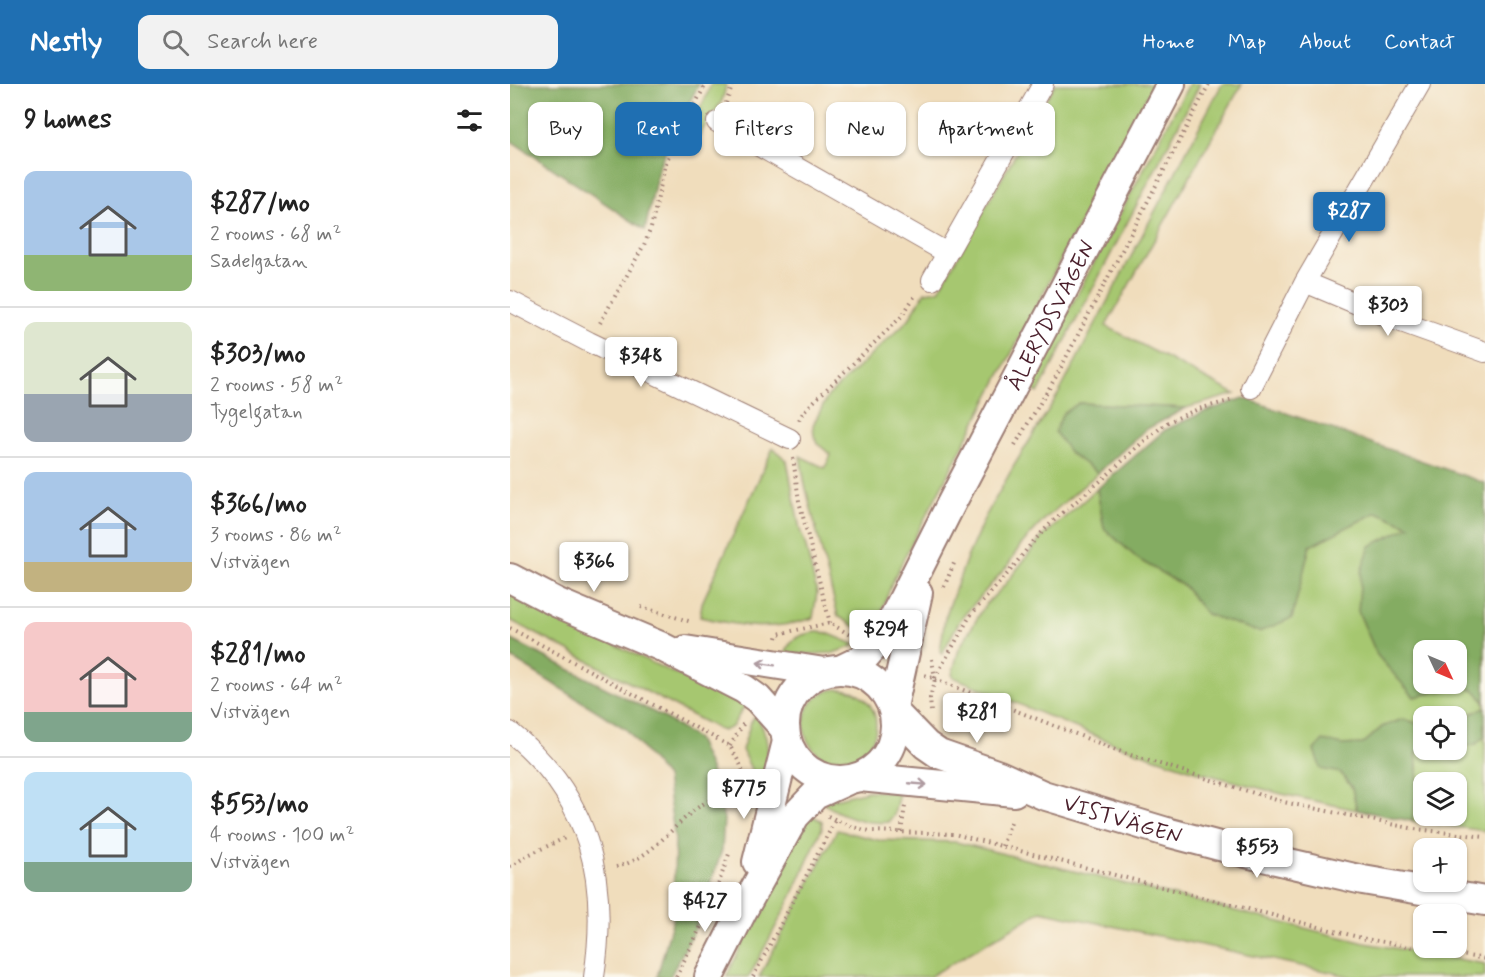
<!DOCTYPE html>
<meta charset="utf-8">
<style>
:root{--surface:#fff;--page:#f2f2f2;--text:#222;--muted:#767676;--line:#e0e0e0;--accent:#1f6fb2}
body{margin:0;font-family:Mynerve,sans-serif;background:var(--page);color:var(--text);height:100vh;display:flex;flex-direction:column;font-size:22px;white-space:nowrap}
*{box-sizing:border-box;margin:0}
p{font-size:20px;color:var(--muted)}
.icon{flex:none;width:33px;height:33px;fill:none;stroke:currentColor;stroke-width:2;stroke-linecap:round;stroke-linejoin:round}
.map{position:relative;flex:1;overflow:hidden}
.panel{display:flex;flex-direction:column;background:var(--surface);width:510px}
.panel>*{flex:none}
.top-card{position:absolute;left:18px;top:18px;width:570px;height:54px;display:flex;gap:12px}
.needle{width:39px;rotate:134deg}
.controls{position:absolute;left:903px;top:556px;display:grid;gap:12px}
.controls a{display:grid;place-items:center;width:54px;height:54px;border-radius:12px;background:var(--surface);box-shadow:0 2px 4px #0004;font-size:30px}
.price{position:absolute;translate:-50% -51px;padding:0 14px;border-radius:6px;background:#fff;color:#222;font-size:20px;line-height:39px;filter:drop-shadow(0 2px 3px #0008)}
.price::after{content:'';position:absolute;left:50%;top:36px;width:18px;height:14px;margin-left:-9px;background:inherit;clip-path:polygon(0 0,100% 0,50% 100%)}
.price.active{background:var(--accent);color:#fff}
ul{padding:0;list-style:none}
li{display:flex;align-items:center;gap:18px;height:150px;padding:0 24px}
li+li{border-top:2px solid var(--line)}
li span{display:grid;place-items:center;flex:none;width:168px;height:120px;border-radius:12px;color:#555}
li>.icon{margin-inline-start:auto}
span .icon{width:72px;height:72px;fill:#fffc;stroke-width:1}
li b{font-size:26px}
h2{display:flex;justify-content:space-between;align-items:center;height:72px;padding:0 24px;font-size:26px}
.chip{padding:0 21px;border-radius:12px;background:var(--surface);box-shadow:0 2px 4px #0004;font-size:21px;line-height:54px}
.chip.active{background:var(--accent);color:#fff}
header{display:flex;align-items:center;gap:36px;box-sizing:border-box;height:84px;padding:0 30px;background:var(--accent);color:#fff}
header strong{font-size:28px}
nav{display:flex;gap:33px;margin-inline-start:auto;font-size:21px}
.search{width:420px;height:54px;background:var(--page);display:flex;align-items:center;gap:15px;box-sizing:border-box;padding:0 21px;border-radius:12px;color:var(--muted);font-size:22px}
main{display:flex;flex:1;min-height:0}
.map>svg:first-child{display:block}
</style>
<header>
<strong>Nestly</strong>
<div class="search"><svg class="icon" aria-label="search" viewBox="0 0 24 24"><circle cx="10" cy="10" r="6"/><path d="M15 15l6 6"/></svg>Search here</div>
<nav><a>Home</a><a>Map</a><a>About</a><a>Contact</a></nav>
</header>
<main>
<section class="panel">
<h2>9 homes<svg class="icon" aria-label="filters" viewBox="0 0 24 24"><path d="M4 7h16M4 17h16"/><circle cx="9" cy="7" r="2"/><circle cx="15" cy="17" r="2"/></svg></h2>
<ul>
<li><span style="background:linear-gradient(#a9c7e8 70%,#8fb573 0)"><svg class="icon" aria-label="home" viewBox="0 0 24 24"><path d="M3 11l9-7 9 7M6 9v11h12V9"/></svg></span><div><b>$287/mo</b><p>2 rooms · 68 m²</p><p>Sadelgatan</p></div></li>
<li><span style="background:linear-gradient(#dfe7d0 60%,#9aa5b1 0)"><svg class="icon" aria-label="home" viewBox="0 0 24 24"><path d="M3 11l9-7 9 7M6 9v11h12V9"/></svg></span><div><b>$303/mo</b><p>2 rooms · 58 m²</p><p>Tygelgatan</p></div></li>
<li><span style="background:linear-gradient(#a9c7e8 75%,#c2b280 0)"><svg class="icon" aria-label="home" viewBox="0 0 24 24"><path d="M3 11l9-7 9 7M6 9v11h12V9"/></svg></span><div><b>$366/mo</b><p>3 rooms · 86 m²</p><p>Vistvägen</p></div></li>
<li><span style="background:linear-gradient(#f6c9c9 75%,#7fa58c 0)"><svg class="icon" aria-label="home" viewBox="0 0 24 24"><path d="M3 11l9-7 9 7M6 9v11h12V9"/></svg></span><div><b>$281/mo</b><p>2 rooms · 64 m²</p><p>Vistvägen</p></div></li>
<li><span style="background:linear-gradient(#bfe0f5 75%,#7fa58c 0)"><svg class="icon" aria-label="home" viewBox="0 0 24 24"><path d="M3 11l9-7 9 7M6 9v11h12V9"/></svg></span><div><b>$553/mo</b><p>4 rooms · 100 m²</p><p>Vistvägen</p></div></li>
</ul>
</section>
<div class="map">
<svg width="975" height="893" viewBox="0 0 975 893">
<rect width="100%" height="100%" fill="#fbf7ec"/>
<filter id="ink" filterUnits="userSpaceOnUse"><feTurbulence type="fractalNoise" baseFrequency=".0167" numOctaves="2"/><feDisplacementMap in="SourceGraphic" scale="12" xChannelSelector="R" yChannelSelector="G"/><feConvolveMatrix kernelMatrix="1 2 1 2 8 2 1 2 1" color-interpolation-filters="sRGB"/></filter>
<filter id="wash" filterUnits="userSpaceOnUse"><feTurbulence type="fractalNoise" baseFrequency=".008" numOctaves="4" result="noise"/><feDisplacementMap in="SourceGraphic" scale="24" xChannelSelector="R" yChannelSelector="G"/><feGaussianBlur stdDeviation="1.35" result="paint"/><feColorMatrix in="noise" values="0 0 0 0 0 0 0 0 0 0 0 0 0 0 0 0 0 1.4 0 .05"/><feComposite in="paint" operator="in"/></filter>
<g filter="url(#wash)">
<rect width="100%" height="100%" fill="#f0ddbc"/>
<path fill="#a6c76f" stroke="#78734d" stroke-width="1.5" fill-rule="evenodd" d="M201,0H216C213,20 210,20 199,36C193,44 189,54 184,63L172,56L196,13Z
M545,0H643L396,470L382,499L366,542L358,551L328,532L295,401L290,372L315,384L321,371L308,360L304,352L303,341L318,312L399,235L415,208L429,206Z
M679,0H690L528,309L518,303Z
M712,0H732L596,242L725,310L676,324L569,319L560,369L588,389L535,435L510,462L498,481L450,536L432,570L430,568L435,534L456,476L474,435L505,380L549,309Z
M263,364L277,377L290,446L295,459L307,509L303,534C258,548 235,543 190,533L192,519Z
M587,405L594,444L628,475L674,502L696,530L782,534L799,462L867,428L901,443L904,613C924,609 973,589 975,624L953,633L947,646L946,633H914L913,641L893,635L872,643L853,660L832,661L831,689L842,704L847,726L772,710L685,687L610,662L443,593L442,590L449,565L475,521L494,502L532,453Z
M0,509L161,588L227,613L235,621L222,643L213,647L208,645L0,536Z
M307,548L317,549L346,561L323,569L275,571C280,553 291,550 307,548Z
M294 641a36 36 0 1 1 72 0a36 36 0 1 1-72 0Z
M246,631C259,652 260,670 255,693L242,687L232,666L241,638Z
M947,649L958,662L966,660L975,652V747L902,737L908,703L906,667L946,666ZM914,699H946V732H914Z
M358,707L389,708L384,731L378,738C358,741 328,731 312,718Z
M299,730L312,737V744L282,812L239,893H216L292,739Z
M327,746L368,756L446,758L855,859L975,880V893H843L531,827L419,893H249Z"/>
<path fill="#84ac62" stroke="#676646" stroke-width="1.5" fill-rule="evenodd" d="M0,0H189L163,50L149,82L135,146L0,56Z
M734,314L975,399V619L967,608L954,602L904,613L867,571L848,527L851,488L860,462L900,442L867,428L800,462L782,534L749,548L696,530L674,502L628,475L594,444L587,405L655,346L694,328ZM914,567H946V600H914Z
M569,319L676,324L635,346L588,389L560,369L545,348L553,329Z
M0,555L153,633L187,655L201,687L214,735L212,766L185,845L160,893H147L163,835L165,756L156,693L116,645L0,573Z
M975,624V652L966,660L958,662L947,649C950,633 961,630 975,624Z
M893,635L913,641L914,666H923L906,668L908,703L902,737L847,726L842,704L831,689L811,685L804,666L813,656L832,661L853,660L872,643Z"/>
</g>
<g filter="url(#ink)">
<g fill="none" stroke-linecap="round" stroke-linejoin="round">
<g stroke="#9d7e74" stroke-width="22">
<path id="street" d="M207,38L437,169
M422,196L533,0
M795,198L883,235L975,268
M0,217L79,258L280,355
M741,304L795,198L910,0
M0,648C80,712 99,795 84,893"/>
</g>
<g stroke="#9d7e74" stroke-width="32">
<g id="secondary">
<path d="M0,494L48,519L150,562L234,605L248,615L274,644"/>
<path d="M175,566L314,588"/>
<circle cx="330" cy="641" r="55"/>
<path id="s1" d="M330,586L353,575L376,549L440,422L661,0"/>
<path d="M383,623L408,509"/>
<path id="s2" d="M385,629L416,661L429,670L489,691L533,711L660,749L740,770L853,796L975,817"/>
<path d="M350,693L504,708"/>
<path d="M247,778L277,657"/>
<path d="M199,893L233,826L285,732L305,711L336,697"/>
</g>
</g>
<path stroke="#9d7e74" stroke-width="4" stroke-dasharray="1.5 4.5" stroke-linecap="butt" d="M216,19L223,0
M90,239L134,161L141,144L155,82L163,61L196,0
M289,336L294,327L392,232L406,210
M505,361L547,291L699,0
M283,374L289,417L320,539
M434,503L445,477
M131,523L182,538
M0,544L220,662L230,680L236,697L231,722
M267,554L268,550L320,539L340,551
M422,575L425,595
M415,591L425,595L420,614L421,627
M425,594L460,532L499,488L521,460L542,438L594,394L633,358L658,338L688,325L723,316
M425,595L614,669L773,718L905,745L975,753
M220,662L235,637
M318,732L342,743L360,747L444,750L856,855L975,875
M391,748L395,722
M492,762L501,738
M0,783L18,771L55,754
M106,783C144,774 162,740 193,720C206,712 219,710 234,708
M166,893L200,824L220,767
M243,893L325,737"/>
<use href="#street" stroke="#fff" stroke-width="20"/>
<use href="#secondary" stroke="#fff" stroke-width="28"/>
</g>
<defs><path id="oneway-shaft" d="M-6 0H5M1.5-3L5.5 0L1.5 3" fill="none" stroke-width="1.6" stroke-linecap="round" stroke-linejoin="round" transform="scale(1.5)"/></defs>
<g stroke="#ae9aa0">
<use href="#oneway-shaft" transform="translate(256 580) rotate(-171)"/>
<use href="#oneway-shaft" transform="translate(408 700) rotate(5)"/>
</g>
</g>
<g text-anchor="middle" stroke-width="5" stroke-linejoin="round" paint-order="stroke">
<g font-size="22" fill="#4a1f2b" stroke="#fbf7ec">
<text dy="8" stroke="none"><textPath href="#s1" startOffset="418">ÅLERYDSVÄGEN</textPath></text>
<text dy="8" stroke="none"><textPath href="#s2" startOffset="256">VISTVÄGEN</textPath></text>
</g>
</g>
</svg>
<div class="controls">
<a><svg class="needle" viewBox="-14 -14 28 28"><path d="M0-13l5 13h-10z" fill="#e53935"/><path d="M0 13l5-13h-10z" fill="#767676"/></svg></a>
<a><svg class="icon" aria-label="locate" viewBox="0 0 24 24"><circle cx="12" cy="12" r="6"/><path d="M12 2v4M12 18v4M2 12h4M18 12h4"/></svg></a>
<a><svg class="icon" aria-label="layers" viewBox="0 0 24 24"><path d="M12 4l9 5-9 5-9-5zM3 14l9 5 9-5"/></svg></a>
<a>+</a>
<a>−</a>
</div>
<b class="price active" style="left:839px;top:159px">$287</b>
<b class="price" style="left:878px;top:253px">$303</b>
<b class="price" style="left:131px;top:304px">$348</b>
<b class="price" style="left:84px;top:509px">$366</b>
<b class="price" style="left:376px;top:577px">$294</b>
<b class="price" style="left:467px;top:660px">$281</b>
<b class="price" style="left:234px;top:736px">$775</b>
<b class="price" style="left:747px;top:795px">$553</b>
<b class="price" style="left:195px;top:849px">$427</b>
<div class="top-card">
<a class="chip">Buy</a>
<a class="chip active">Rent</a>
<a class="chip">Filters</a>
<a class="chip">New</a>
<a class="chip">Apartment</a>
</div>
</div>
</main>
